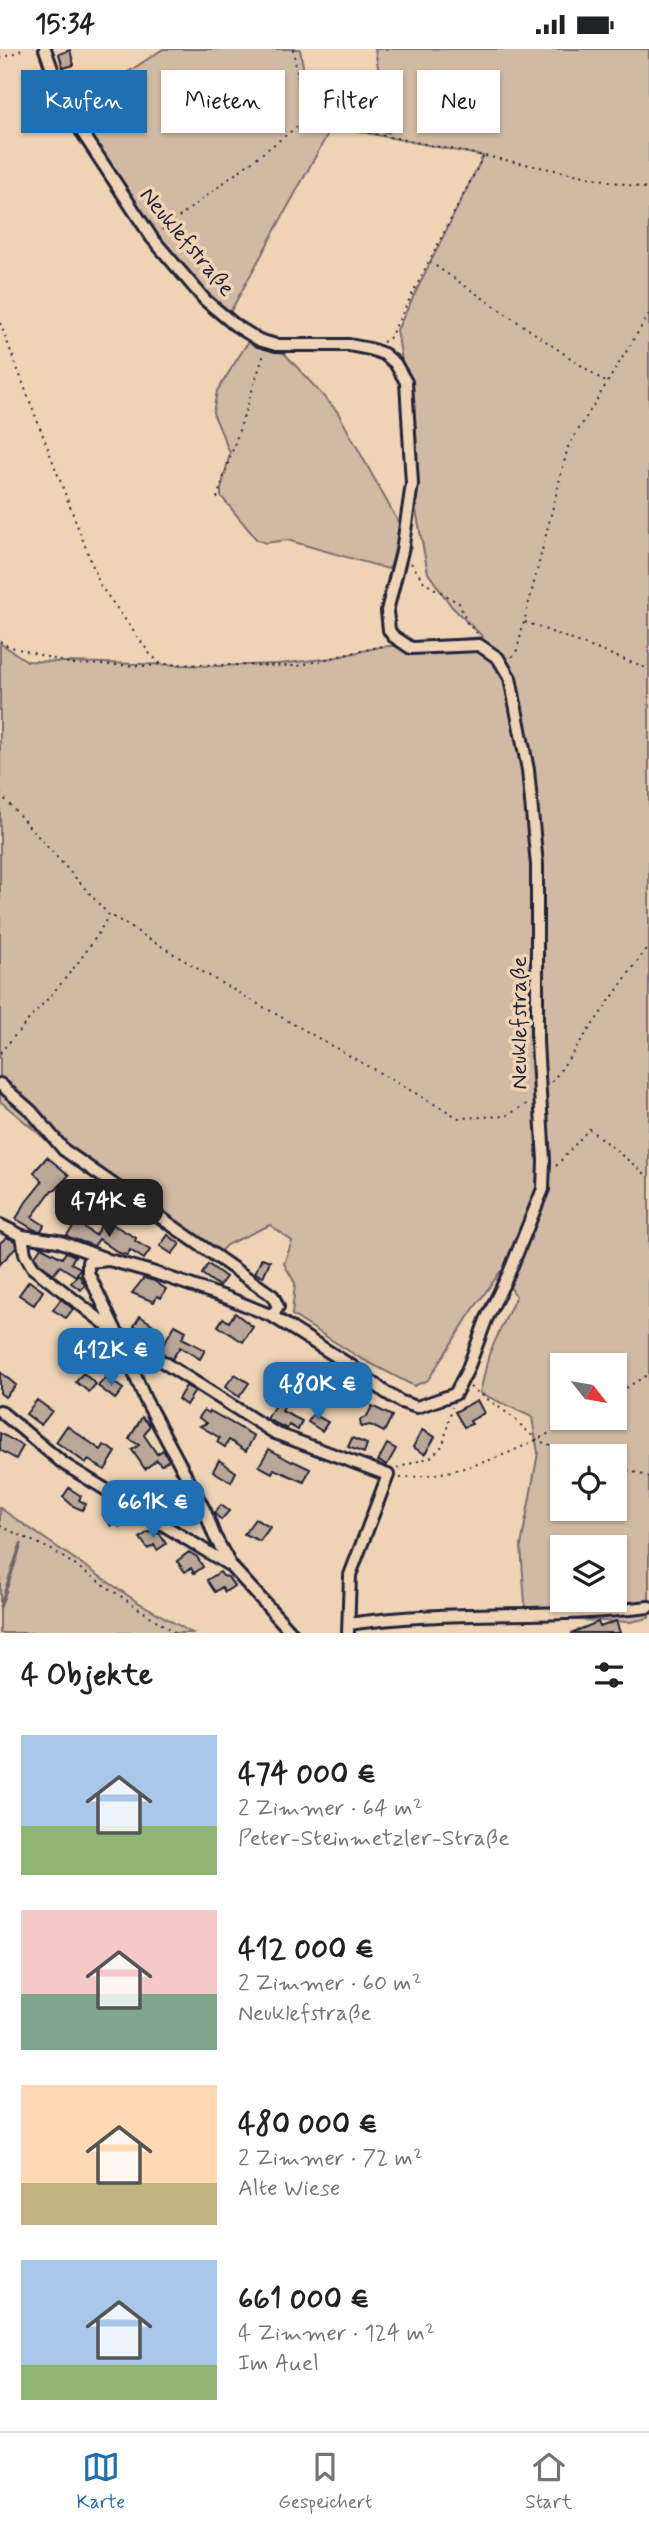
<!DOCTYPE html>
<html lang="de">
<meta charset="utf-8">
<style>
:root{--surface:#fff;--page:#f6f6f6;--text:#202124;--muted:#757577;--line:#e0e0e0;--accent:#1f6fb2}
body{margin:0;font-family:Mynerve,sans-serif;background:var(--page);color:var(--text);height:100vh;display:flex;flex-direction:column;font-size:26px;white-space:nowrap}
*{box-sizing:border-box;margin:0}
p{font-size:23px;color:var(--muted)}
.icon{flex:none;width:38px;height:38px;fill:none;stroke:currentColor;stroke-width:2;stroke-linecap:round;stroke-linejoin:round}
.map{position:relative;height:1584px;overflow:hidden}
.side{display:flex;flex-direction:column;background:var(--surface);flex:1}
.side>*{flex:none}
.top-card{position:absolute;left:21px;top:21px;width:607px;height:63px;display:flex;gap:14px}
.needle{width:46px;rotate:121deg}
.controls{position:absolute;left:550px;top:1304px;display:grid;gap:14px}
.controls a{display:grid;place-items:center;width:77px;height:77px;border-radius:0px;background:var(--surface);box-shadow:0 2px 5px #0004;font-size:35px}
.price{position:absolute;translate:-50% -60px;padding:0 16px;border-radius:14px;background:var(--accent);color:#fff;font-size:23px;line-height:46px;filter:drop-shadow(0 2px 4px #0008)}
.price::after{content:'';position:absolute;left:50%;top:42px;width:21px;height:16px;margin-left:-10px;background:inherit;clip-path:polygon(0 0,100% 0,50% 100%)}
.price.on{background:#222;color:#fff}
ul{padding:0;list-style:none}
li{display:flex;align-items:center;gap:21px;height:175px;padding:0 21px}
li span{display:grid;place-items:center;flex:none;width:196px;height:140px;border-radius:0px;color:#555}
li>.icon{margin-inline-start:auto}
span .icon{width:84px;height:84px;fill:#fffc;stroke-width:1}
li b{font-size:30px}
h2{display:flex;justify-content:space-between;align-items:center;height:84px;padding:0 21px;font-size:30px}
.pill{padding:0 24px;border-radius:0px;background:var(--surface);box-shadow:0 2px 5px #0004;font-size:24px;line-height:63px}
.pill.on{background:var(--accent);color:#fff}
.status{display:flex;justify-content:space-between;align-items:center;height:49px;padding:0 35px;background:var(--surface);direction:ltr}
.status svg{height:19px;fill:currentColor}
.tab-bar{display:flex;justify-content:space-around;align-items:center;height:98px;border-top:2px solid var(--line);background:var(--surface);font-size:19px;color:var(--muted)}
.tab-bar a{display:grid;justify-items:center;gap:4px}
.tab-bar .on{color:var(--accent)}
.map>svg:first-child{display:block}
</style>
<div class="status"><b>15:34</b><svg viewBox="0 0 49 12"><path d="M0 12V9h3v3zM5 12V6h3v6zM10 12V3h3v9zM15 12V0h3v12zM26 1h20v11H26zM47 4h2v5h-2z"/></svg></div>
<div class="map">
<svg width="649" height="1584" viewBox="0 0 649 1584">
<rect width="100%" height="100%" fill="#eed4b5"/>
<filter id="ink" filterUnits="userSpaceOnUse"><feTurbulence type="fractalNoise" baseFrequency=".0143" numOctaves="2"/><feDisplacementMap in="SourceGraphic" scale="14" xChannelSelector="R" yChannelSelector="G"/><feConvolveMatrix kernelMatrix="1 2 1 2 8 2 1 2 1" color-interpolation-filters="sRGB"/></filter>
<g filter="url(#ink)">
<path fill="#d1baa4" stroke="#7a6e70" stroke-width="2" fill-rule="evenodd" d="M163,0H300L312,69L389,84L375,0H649V1569L630,1573L526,1569L521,1497L538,1404L532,1368L480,1344L489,1305L516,1247L500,1223L470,1265L428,1331L414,1337L360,1309L292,1266L295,1234L284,1215L292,1192L270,1176L226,1196L212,1212L82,1121L0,1052V594L27,612L216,617L278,615L333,609L380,598L483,588L452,558L428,524L415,456L416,397L397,281L483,107L332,77L228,267L168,201L130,151L72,60ZM562,1316H614V1368H562ZM562,1407H614V1460H562ZM562,1498H614V1550H562Z
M250,290L285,305L337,362L412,498L388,520L287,491L266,494L257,491L221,447V440L230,404L213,364L217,342Z
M0,1459L136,1552L192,1584H0Z"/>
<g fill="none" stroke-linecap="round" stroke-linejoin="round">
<path stroke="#71676a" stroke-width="3.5" d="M0,1558L21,1495"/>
</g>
<path fill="#bba797" stroke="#22223b" stroke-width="2" d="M70,1L74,16L63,19L59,5Z
M47,1108L69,1126L56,1141H52L32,1168L44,1176L41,1182L35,1181L16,1170L26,1153L42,1133L34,1123Z
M87,1135L103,1146L85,1168L69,1158Z
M105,1171L136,1189L135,1192L150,1201L144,1210L130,1201L127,1206L119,1204L99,1190L94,1197L66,1187L77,1173L95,1186Z
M168,1186L180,1195L172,1205L160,1197Z
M7,1188L15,1192L16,1199L0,1215V1194Z
M41,1198L62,1209L66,1203L75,1207L71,1214L80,1219L76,1227L60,1217L54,1225L39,1214L35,1207Z
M262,1209L270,1212L263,1228L255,1224Z
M208,1215L226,1228L219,1237L202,1225Z
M78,1225L85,1236L81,1241L71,1234Z
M144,1229L154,1232L166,1240L161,1249L157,1247L154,1253L132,1244Z
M29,1232L43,1242L34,1256L19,1246Z
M61,1250L73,1260L66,1269L53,1261Z
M235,1264L253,1278L243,1293L218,1277L223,1269L229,1273Z
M140,1267L152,1275L146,1285L134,1277Z
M175,1276L186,1282L182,1289L205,1301L200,1310L180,1298L172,1310L159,1302Z
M101,1287L109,1299L95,1308L88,1296Z
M0,1323L16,1336L5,1348L0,1344Z
M83,1324L96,1335L89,1343L76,1333Z
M235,1325L249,1334L239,1348L225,1338Z
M106,1328L123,1340L115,1350L98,1337Z
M186,1337L195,1342L186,1356L178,1350Z
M284,1340L292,1346L282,1362L302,1372L298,1381L289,1376L287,1380L267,1370Z
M37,1351L52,1362L41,1376L26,1365Z
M477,1351L484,1364L470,1372L472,1375L464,1378L455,1363Z
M372,1357L392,1367L384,1383L370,1376L361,1378L360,1371L367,1367Z
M204,1361L209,1364L210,1362L254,1387L246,1402L229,1391L225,1398L217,1393L220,1389L200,1377L207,1374L199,1369Z
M313,1365L328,1373L322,1382L308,1373Z
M142,1368L150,1376L144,1386L157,1405L163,1401L169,1411L161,1416L157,1411L145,1420L132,1401L139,1396L129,1390Z
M67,1377L101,1401L104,1396L116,1403L105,1421L88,1411L86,1414L56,1393Z
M422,1381L435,1388L425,1405L413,1398Z
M0,1384L23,1397L16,1410L0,1401Z
M352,1389L367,1395L364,1404L348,1398Z
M387,1395L396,1400L387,1416L378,1412Z
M269,1400L292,1413L293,1412L310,1420L304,1433L274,1420L272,1424L259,1417Z
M219,1411L236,1423L231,1433L213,1422Z
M69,1439L81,1447L79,1451L86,1455L82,1461L73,1457L63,1448Z
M173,1446L176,1450L181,1451L187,1461L178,1467L175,1462L169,1466L161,1454Z
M221,1456L229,1462L221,1471L214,1464Z
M115,1457L118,1461L123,1462L129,1472L120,1478L117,1473L111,1477L103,1465Z
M255,1470L270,1478L260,1492L244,1485Z
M148,1483L160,1485L166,1495L157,1501L154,1496L148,1500L140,1489Z
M189,1503L197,1508L203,1518L194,1524L191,1519L185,1523L177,1512Z
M220,1523L223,1527L228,1528L234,1537L225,1543L222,1538L215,1543L207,1531Z
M616,1572L620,1584H571L598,1573L600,1578Z"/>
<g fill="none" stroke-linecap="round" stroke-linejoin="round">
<g stroke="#22223b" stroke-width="16">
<path id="street" d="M45,0L61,46L80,80L152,189L205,251L235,276L259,291L276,296H349L370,300L384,305L395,314L406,333L412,435L402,502L387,562L389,581L393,587L411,599L479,596L498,609L510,629L528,721L537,816V993L544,1112L543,1140L509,1224L486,1271L467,1322L455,1345L417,1358L401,1353L385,1343L353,1318L272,1267L228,1249L152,1223L109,1211L88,1213V1224L117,1284L145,1350L205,1462L214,1486L231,1517L292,1584
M0,1035L31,1062L64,1101L273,1247L278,1258L272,1267
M0,1176L22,1187L25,1205L33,1219L117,1284L275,1384L388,1426L350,1526L348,1584
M22,1187L58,1192L104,1209
M0,1362L64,1415L229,1516
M349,1575C448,1560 549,1570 649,1558"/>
</g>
<path stroke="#22223b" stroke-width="2" stroke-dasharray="2 5" stroke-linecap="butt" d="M293,0L306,71
M0,10L24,0
M162,181L306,71L649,140
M430,213L607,334
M0,274L100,536L150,605L161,615L297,617L386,596
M383,293L389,290L483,108
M217,449L264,305
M411,514L425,534L459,554L467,574L477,584
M525,573L649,620
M0,592L8,597L72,615L149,617L159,615
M512,608L517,601L568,398L649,265
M0,745L108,865
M0,1004C37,959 83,917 109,865L216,931L459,1069L506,1067L530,1053
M552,1033L649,896
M556,1117L589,1080L649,1128
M470,1338L510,1366L538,1392L585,1407
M614,1346L649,1325
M614,1417L649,1428
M397,1419L431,1408L443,1396L452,1358
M400,1429C468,1425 519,1403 577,1368
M0,1477L54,1502L175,1584"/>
<use href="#street" stroke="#eed4b5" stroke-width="10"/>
</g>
</g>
<g text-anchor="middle" stroke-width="7" stroke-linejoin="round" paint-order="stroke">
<g font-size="23" fill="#22223b" stroke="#eed4b5">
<text transform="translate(188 192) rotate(50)" y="8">Neuklefstraße</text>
<text transform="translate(518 974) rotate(-90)" y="8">Neuklefstraße</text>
</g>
</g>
</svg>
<div class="controls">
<a><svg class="needle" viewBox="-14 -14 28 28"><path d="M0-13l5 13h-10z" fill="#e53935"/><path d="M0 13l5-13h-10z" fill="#757577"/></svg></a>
<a><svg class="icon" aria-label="locate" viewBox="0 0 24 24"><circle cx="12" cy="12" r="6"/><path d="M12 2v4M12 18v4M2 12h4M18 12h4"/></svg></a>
<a><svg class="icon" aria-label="layers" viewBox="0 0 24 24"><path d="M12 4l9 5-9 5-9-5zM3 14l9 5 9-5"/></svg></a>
</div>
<b class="price on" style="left:109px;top:1190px">474K €</b>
<b class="price" style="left:111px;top:1339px">412K €</b>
<b class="price" style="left:318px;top:1373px">480K €</b>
<b class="price" style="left:153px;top:1491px">661K €</b>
<div class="top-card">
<a class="pill on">Kaufen</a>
<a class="pill">Mieten</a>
<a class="pill">Filter</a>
<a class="pill">Neu</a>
</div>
</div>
<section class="side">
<h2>4 Objekte<svg class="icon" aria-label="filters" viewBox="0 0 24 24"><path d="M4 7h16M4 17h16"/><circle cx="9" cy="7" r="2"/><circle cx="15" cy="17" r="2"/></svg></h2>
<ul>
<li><span style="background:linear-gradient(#a9c7e8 65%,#8fb573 0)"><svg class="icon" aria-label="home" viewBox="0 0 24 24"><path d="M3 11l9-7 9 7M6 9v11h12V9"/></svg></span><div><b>474 000 €</b><p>2 Zimmer · 64 m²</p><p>Peter-Steinmetzler-Straße</p></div></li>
<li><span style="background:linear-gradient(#f6c9c9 60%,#7fa58c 0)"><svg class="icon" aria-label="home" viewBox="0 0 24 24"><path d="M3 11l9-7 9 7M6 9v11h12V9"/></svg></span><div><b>412 000 €</b><p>2 Zimmer · 60 m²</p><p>Neuklefstraße</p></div></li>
<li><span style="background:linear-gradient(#ffd9b3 70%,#c2b280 0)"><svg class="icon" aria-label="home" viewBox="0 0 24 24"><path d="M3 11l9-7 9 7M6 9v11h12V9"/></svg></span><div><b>480 000 €</b><p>2 Zimmer · 72 m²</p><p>Alte Wiese</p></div></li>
<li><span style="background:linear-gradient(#a9c7e8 75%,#8fb573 0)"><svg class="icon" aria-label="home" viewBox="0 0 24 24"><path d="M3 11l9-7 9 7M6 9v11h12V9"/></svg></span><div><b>661 000 €</b><p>4 Zimmer · 124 m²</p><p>Im Auel</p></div></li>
</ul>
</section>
<nav class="tab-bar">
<a class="on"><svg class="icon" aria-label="map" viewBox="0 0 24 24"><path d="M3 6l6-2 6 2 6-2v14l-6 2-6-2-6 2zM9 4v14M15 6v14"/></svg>Karte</a>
<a><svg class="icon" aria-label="saved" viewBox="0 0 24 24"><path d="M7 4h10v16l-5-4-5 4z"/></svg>Gespeichert</a>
<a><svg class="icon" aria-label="home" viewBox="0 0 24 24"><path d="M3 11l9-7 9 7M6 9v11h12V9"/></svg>Start</a>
</nav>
